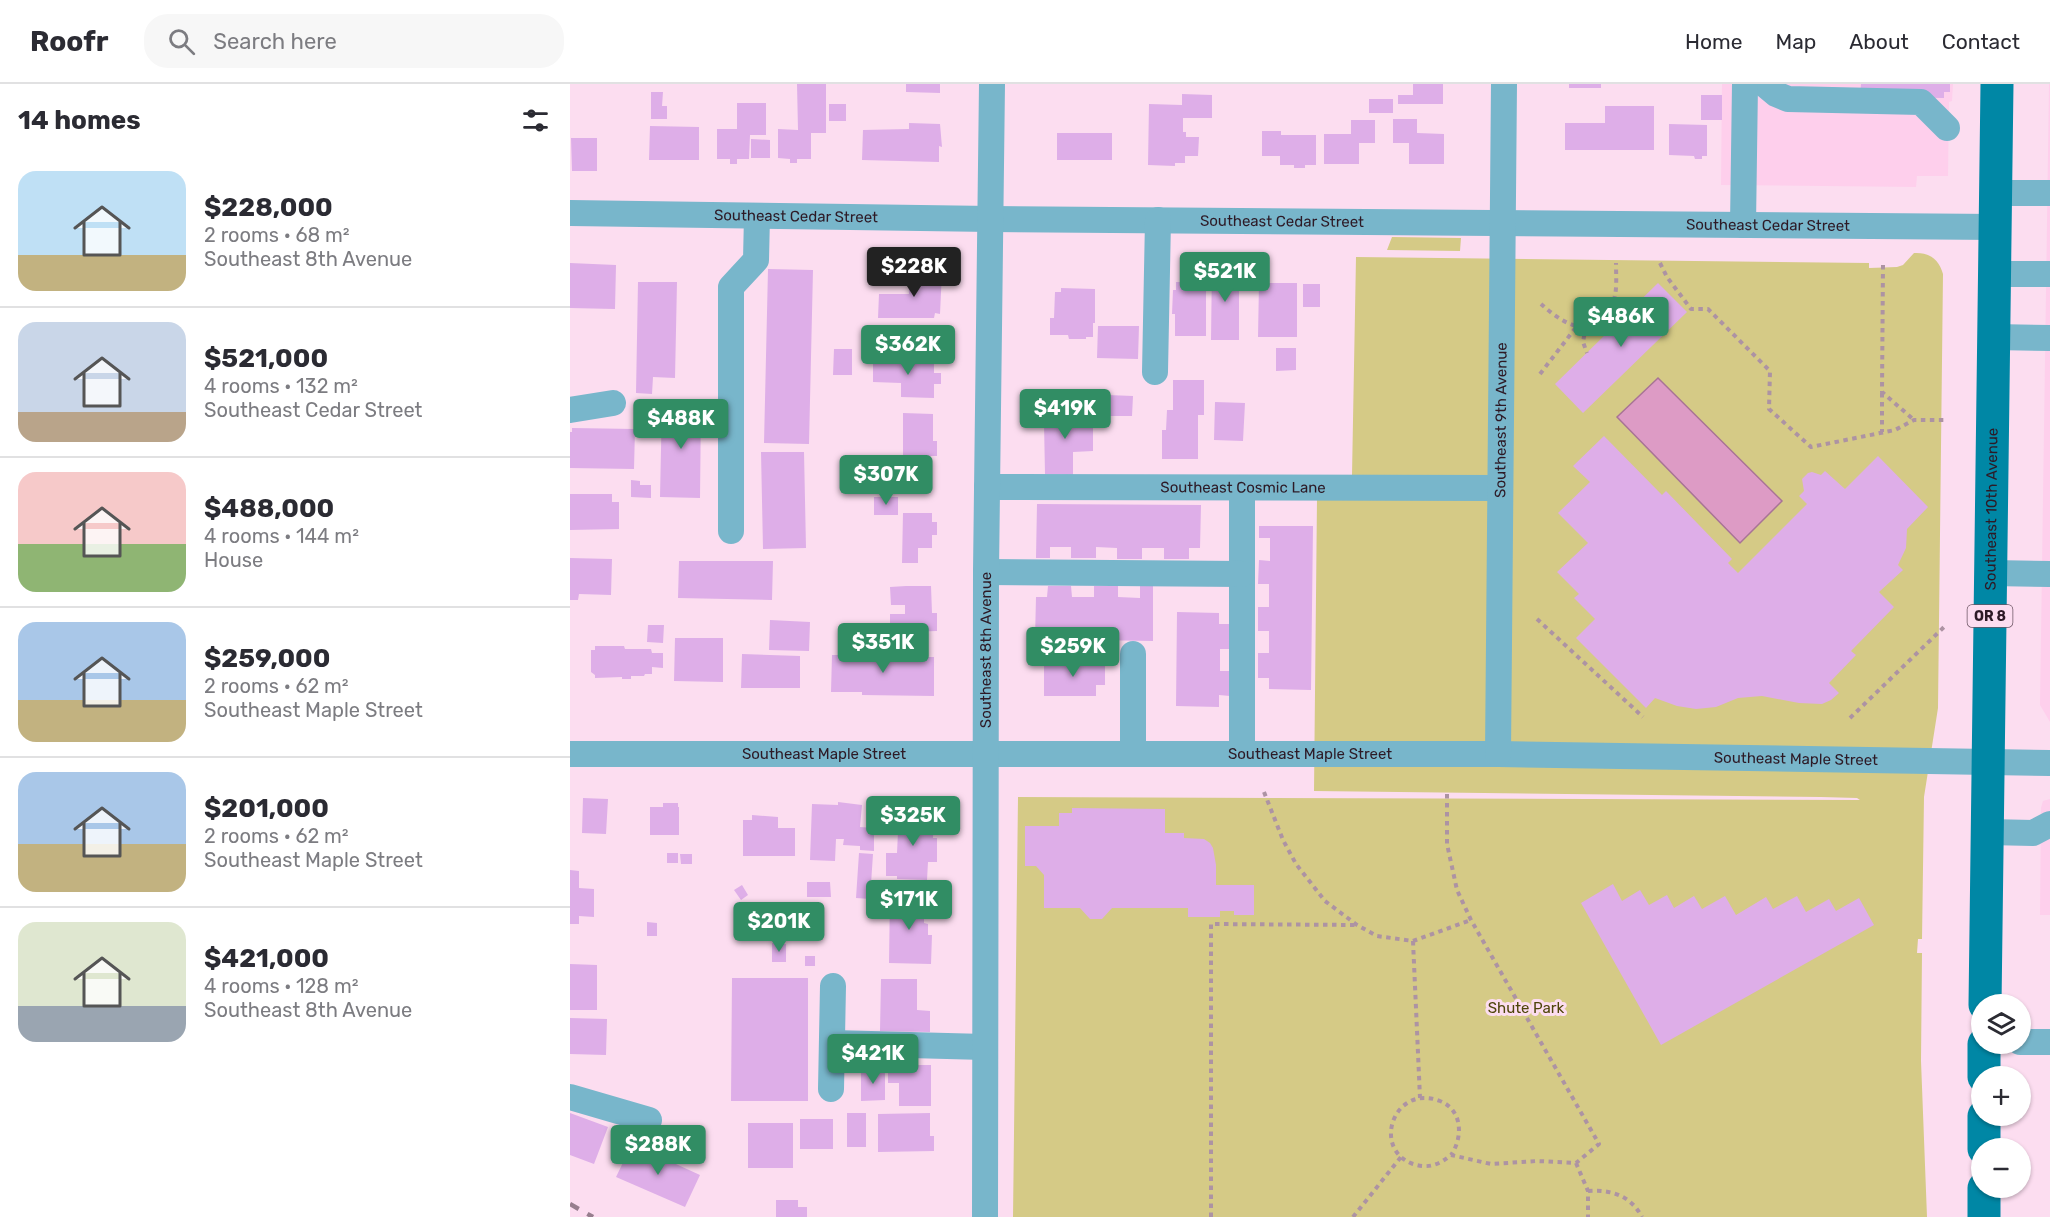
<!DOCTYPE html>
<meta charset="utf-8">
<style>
:root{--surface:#fff;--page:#f7f7f7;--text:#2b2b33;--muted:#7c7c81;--line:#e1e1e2;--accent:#318d64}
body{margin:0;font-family:Rubik,sans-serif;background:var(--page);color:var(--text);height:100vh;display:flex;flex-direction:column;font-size:22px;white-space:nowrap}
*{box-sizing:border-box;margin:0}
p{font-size:20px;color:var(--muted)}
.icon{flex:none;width:33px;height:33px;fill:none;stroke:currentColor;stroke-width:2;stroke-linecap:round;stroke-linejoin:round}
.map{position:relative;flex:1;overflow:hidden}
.drawer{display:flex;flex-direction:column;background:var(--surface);width:570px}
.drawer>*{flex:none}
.buttons{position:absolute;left:1401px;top:910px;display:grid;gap:12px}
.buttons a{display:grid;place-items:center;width:60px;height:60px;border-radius:50%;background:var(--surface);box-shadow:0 2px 4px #0004;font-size:30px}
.price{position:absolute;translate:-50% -51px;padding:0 14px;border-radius:6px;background:var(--accent);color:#fff;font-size:20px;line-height:39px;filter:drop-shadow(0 2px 3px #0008)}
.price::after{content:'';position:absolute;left:50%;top:36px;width:18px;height:14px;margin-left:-9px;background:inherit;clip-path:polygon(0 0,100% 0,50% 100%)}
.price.current{background:#222;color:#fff}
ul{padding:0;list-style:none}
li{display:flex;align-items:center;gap:18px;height:150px;padding:0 18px}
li+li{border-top:2px solid var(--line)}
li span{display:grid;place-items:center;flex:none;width:168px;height:120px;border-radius:18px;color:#555}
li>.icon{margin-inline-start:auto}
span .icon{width:72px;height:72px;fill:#fffc;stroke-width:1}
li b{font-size:26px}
h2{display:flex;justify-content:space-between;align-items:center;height:72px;padding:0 18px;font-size:26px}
header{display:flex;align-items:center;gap:36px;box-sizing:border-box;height:84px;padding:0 30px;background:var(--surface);border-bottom:2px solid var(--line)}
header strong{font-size:28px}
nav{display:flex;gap:33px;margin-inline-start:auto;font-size:21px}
.search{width:420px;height:54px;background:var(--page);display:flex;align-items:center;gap:15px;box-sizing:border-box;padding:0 21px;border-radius:24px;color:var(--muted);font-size:22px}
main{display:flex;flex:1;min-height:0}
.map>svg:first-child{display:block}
</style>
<header>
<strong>Roofr</strong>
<div class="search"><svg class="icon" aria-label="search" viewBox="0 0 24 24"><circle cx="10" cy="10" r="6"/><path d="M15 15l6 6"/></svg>Search here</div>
<nav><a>Home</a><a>Map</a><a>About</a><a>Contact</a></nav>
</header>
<main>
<section class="drawer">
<h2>14 homes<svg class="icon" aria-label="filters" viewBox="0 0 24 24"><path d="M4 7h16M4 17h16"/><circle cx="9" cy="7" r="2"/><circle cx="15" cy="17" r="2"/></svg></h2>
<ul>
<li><span style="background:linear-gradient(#bfe0f5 70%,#c2b280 0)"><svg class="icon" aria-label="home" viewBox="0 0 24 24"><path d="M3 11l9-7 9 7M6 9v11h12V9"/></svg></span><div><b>$228,000</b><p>2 rooms · 68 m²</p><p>Southeast 8th Avenue</p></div></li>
<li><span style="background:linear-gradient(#c9d6e8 75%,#b9a48a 0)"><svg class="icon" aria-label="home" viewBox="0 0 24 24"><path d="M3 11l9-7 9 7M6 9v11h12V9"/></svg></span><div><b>$521,000</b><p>4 rooms · 132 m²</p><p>Southeast Cedar Street</p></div></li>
<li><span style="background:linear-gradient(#f6c9c9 60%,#8fb573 0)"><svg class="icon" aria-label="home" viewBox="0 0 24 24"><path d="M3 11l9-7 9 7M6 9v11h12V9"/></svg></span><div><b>$488,000</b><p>4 rooms · 144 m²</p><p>House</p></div></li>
<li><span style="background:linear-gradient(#a9c7e8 65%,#c2b280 0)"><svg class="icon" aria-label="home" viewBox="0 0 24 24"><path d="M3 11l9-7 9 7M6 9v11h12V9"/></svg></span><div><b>$259,000</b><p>2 rooms · 62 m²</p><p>Southeast Maple Street</p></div></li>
<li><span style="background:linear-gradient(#a9c7e8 60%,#c2b280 0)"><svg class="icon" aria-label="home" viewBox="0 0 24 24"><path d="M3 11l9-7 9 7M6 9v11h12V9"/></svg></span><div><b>$201,000</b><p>2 rooms · 62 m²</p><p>Southeast Maple Street</p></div></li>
<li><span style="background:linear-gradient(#dfe7d0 70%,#9aa5b1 0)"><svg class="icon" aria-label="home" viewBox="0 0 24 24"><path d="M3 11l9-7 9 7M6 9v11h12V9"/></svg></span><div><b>$421,000</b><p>4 rooms · 128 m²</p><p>Southeast 8th Avenue</p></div></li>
</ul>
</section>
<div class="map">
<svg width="1480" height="1133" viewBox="0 0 1480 1133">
<rect width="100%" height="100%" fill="#fcddf0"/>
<path fill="#fecfec" d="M1152,0H1383L1382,17L1379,18L1378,92H1347L1346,103L1151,101Z
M1479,0H1480V638L1470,621Z
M1480,715V831H1470L1471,724L1473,717Z"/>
<path fill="#d5ca86" d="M822,153L891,154L890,167L817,166Z
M1344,169C1360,168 1369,176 1373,190L1368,624L1354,713L1352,855H1348L1347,869H1352L1351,977L1357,1133H443L448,713L1290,716L1287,714L1251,713L744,707L747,415L784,392L782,391L786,173L1299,179V184L1327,183L1333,181Z"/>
<path fill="#dd9bc5" stroke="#a87495" stroke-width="1.5" d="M1088,294L1212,417L1170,459L1047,333Z"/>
<path fill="#deaee8" d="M227,0H256V49H241V75H227V79H220V75L208,74V45L228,46Z
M336,0H370V9L336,8Z
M843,0H873V20H828V11H843Z
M999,0H1031V4H999Z
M1291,0H1380V8H1374V14L1290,13Z
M81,8H93L92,22H97V35H81Z
M612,10L642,11V34H613V48H616V53H629L628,72H615V79H605V82L578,81L579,20L612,21Z
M1131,11H1152V36H1131Z
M799,15H823V29H799Z
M167,19H196V51H180L179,75H167V80H160V75H147V45H167Z
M259,20H276V37H259Z
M1035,22H1084V66H995V39H1035Z
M823,35H847V49L874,50V80H839V59H823Z
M781,36H805V59H789V80H754V50H781Z
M339,39L370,40L372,63L369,62V78L292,76L293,46L339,45Z
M1099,40L1137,41V72H1132V75H1125L1124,72L1099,71Z
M80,42L129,43V76H79Z
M692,47H711V51H746V81H735V84H724V81H710V72H692Z
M487,49H542V76H487Z
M1,54H27V87H2Z
M181,55L200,56V74H181Z
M0,179L46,181L45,225L0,224Z
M642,180L657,181V184H669V256H641Z
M198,185L243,186L239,360L194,359Z
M338,186L372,187L370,230L365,229L364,234H308L309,210H339Z
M68,198H107L105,294L83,293L82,310L66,309Z
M606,198H630V205H636V252H605V230H602L603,206H606Z
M689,199H727V253H688Z
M1088,199L1117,228L1013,329L985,300Z
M733,200H750V223H733Z
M491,204L525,205V239H523V253H516V255H499L498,251H480V234H484L485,208H491Z
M528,242H569L568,275L527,274Z
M706,264H726V286L706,287Z
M264,265H282V291H263Z
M303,274L364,275V289H371V300H364V314L331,313V299L303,298Z
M603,296H634V331H628V375H592V346H596L597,326H603Z
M538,311L563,312L562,332H538Z
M92,318L131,319L130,414L90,413Z
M645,318L675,319L673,357L644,356Z
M476,324H510V341H523V367L503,368V391L475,390L474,339H476Z
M333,329L363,330V357H367V372H359V387H333Z
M2,344L65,345L64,385L0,384V348H2Z
M1034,352L1092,411L1096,407L1162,475L1158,479L1168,489L1237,420L1229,412L1234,407L1232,395L1238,389L1242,388L1251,391L1255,387L1275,405L1308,372L1358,423L1337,445L1336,464L1328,481L1333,486L1309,508L1324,523L1281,567L1286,571L1259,599L1269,609L1261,616L1252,620L1229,619L1192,612L1168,614L1146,623L1126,625L1107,622L1085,614L1076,624L1006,554L1025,535L1004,514L1009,510L987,488L1018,459L988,429L1020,398L1003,382Z
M191,368H234L236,464L193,465Z
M61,396L70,397V401H81V414L61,413Z
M0,410H42V418H49V445L0,446Z
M304,413H328V431H304Z
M467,420L631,421L630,464H619V475H594V464H572V475H547V464L526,463V474H501V463H480V474H466Z
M333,429H362V438H367V451H362V464H348V479H332Z
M689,442H743L741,606L699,605V594H688V569H699V547H688V523H699V500H688L689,476L700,477V454H689Z
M0,474L42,475L41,511L9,510L8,516H0Z
M109,477H203L202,516L108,514Z
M336,502H361L362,529H367V547L338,548V560H312V545L320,544V530H335V521H321L320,503Z
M478,502H501L502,513H524V502H548V513L570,514V502H583V557L465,555L466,513H477Z
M607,528L649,529V540H660V565H650V587H660V612L649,611V623L606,622Z
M200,536L240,538L239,567L199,566Z
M78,541H94L93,559L77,558Z
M281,543L301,544L300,564L281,563Z
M105,554H153V598L104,597Z
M25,562H54L55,565H81L82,569H93V584L82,583V590H75L74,592H61V595H52V593L25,594V591L21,588V566H25Z
M285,568L340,569V573H364V612L292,611V608H261L262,571H285Z
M172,570L230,572V604H171Z
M474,576H527V580H535V601H526V612H474Z
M13,714L38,715L36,750L12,749Z
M268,718L292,721L290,743L304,744V767L290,766V762L273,761L274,755H266L265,777L240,776L242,720L268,721Z
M93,719H108V723H109V751H80V723H93Z
M502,724L595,725V749H614V754L634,755L640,759L643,764L646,781V801H684V831H664V827H650V833H618V824H542L532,835H520L510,824H474V791L466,782H455V742H489V729H502Z
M329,727L364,728L363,754H367V778H358L357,796L327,795V792H316V769H327Z
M182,731L208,733V744H225V772H173V736H182Z
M97,769H108V779H97Z
M289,769L303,770L300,815L286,814Z
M110,770H122V780H111Z
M0,786L9,787V804L24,805V833L9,832V840H0Z
M237,798H260L261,813H237Z
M1043,800L1052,817L1070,806L1079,821L1097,811L1104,824L1124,812L1132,825L1155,812L1166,831L1196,813L1203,825L1227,812L1236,828L1259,815L1266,827L1289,814L1304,841L1091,961L1011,819Z
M172,801L178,811L171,816L164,806Z
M320,810L354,811V839L358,840V851H362L361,880L319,879Z
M77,838L87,839V852H77Z
M202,859L216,860V878H202Z
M235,872H245V882H235Z
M0,880L27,881V926H0Z
M162,894H238V1017H161Z
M311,895H347V926L360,927V948L310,947Z
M0,934L37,935L36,971L0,970Z
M318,981H361V1022H329V999H318Z
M291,986H315V1016L291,1017Z
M0,1029L38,1043L24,1080L0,1071Z
M277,1029H296V1063H277Z
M360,1029V1052H364V1067L308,1068V1030Z
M230,1035H263V1065H230Z
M178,1039H223V1084H178Z
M62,1060L130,1091L115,1123L46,1093Z
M206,1116H228V1123H237V1133H206Z"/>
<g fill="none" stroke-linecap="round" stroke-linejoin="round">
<path stroke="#ad93a3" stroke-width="4" stroke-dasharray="4.5 4.5" stroke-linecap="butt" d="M1090,179L1097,193L1121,225H1138L1200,287L1199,325L1241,363L1325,346L1344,336H1377
M1313,181L1312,308L1344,336
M971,220C980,228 991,237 1003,241C1011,244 1017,241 1025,237C1050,224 1046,203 1046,179
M1039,227L1050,237
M1016,242L1013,258L1017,269
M970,290L1007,242
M1312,309V348
M967,535L1073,633
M1280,634L1374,543
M694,708L713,756L726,780L755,817L787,841L807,852L843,857L901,836
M877,710V760L887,806L901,836L1029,1060L1006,1079L967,1077L921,1080L881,1071C869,1081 858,1085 843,1080C801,1065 824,999 870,1017C893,1026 893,1054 881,1071
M843,857L850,1014
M1006,1079L1018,1107V1133
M1018,1107C1041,1105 1061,1112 1072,1133
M641,1133V840L787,841
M783,1133L831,1073"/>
<g stroke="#78b6cb" stroke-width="26">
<path d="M1194,0L1206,10L1218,15L1351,18L1377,44"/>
<path d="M1426,109H1480"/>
<path id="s1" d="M0,129L421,135L1426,143"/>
<path d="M1173,141L1175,0"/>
<path d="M1425,190H1480"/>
<path d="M1424,253L1480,254"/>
<path d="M585,288L588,136"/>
<path d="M0,326L43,319"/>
<path id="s2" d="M417,403L930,404"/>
<path d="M672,404V669"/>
<path d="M161,447V203L186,176L187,132"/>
<path d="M416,488L672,490"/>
<path d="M1421,489L1480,490"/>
<path d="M563,570V669"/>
<path id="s3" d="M0,670H928L1480,679"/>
<path id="s4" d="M928,670L934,0"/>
<path d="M1418,748L1463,749L1480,740"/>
<path d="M1450,958H1480"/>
<path d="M263,959L415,963"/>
<path d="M261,1005L263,902"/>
<path d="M0,1013L79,1036"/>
<path id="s5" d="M415,1133L416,488L422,0"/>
</g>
<g stroke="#0087a5" stroke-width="33">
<path id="s6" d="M1415,921L1427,0"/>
<path d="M1414,993V960"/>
<path d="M1414,1065V1032"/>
<path d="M1414,1133V1104"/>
</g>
<path stroke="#977e8e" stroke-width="4.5" stroke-dasharray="10 10" stroke-linecap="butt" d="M0,1120L23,1133"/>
</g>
<g text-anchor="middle" stroke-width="6" stroke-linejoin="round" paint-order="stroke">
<rect fill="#fcddf0" stroke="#6b5463" stroke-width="1.5" x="1397.5" y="521" width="45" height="22" rx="4.5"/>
<g font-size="14" font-weight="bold" fill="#2d1a26">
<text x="1420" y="537">OR 8</text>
</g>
<g font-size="15" fill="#2d1a26" stroke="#fcddf0">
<text dy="5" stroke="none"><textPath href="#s1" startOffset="226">Southeast Cedar Street</textPath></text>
<text dy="5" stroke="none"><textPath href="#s1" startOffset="712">Southeast Cedar Street</textPath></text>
<text dy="5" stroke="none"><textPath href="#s1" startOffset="1198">Southeast Cedar Street</textPath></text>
<text dy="5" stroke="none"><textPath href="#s4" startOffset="334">Southeast 9th Avenue</textPath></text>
<text dy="5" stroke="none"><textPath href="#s2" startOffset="256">Southeast Cosmic Lane</textPath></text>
<text dy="5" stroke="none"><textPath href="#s6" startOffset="496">Southeast 10th Avenue</textPath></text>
<text dy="5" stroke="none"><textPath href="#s5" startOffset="567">Southeast 8th Avenue</textPath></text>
<text dy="5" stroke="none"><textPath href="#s3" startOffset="254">Southeast Maple Street</textPath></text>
<text dy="5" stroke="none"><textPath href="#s3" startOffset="740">Southeast Maple Street</textPath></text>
<text dy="5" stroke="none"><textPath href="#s3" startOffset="1226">Southeast Maple Street</textPath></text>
</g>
<g font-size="15" fill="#4e450a" stroke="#fcddf0">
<text x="956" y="929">Shute Park</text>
</g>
</g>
</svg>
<div class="buttons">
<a><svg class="icon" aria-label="layers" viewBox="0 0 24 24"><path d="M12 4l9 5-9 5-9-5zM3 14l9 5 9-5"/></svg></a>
<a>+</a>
<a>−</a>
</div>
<b class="price current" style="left:344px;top:214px">$228K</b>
<b class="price" style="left:655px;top:219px">$521K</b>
<b class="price" style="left:1051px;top:264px">$486K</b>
<b class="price" style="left:338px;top:292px">$362K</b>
<b class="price" style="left:495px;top:356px">$419K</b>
<b class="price" style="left:111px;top:366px">$488K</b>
<b class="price" style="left:316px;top:422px">$307K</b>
<b class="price" style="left:313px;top:590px">$351K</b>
<b class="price" style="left:503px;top:594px">$259K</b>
<b class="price" style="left:343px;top:763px">$325K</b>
<b class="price" style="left:339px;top:847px">$171K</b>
<b class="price" style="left:209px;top:869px">$201K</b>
<b class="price" style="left:303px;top:1001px">$421K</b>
<b class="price" style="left:88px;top:1092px">$288K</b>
</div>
</main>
